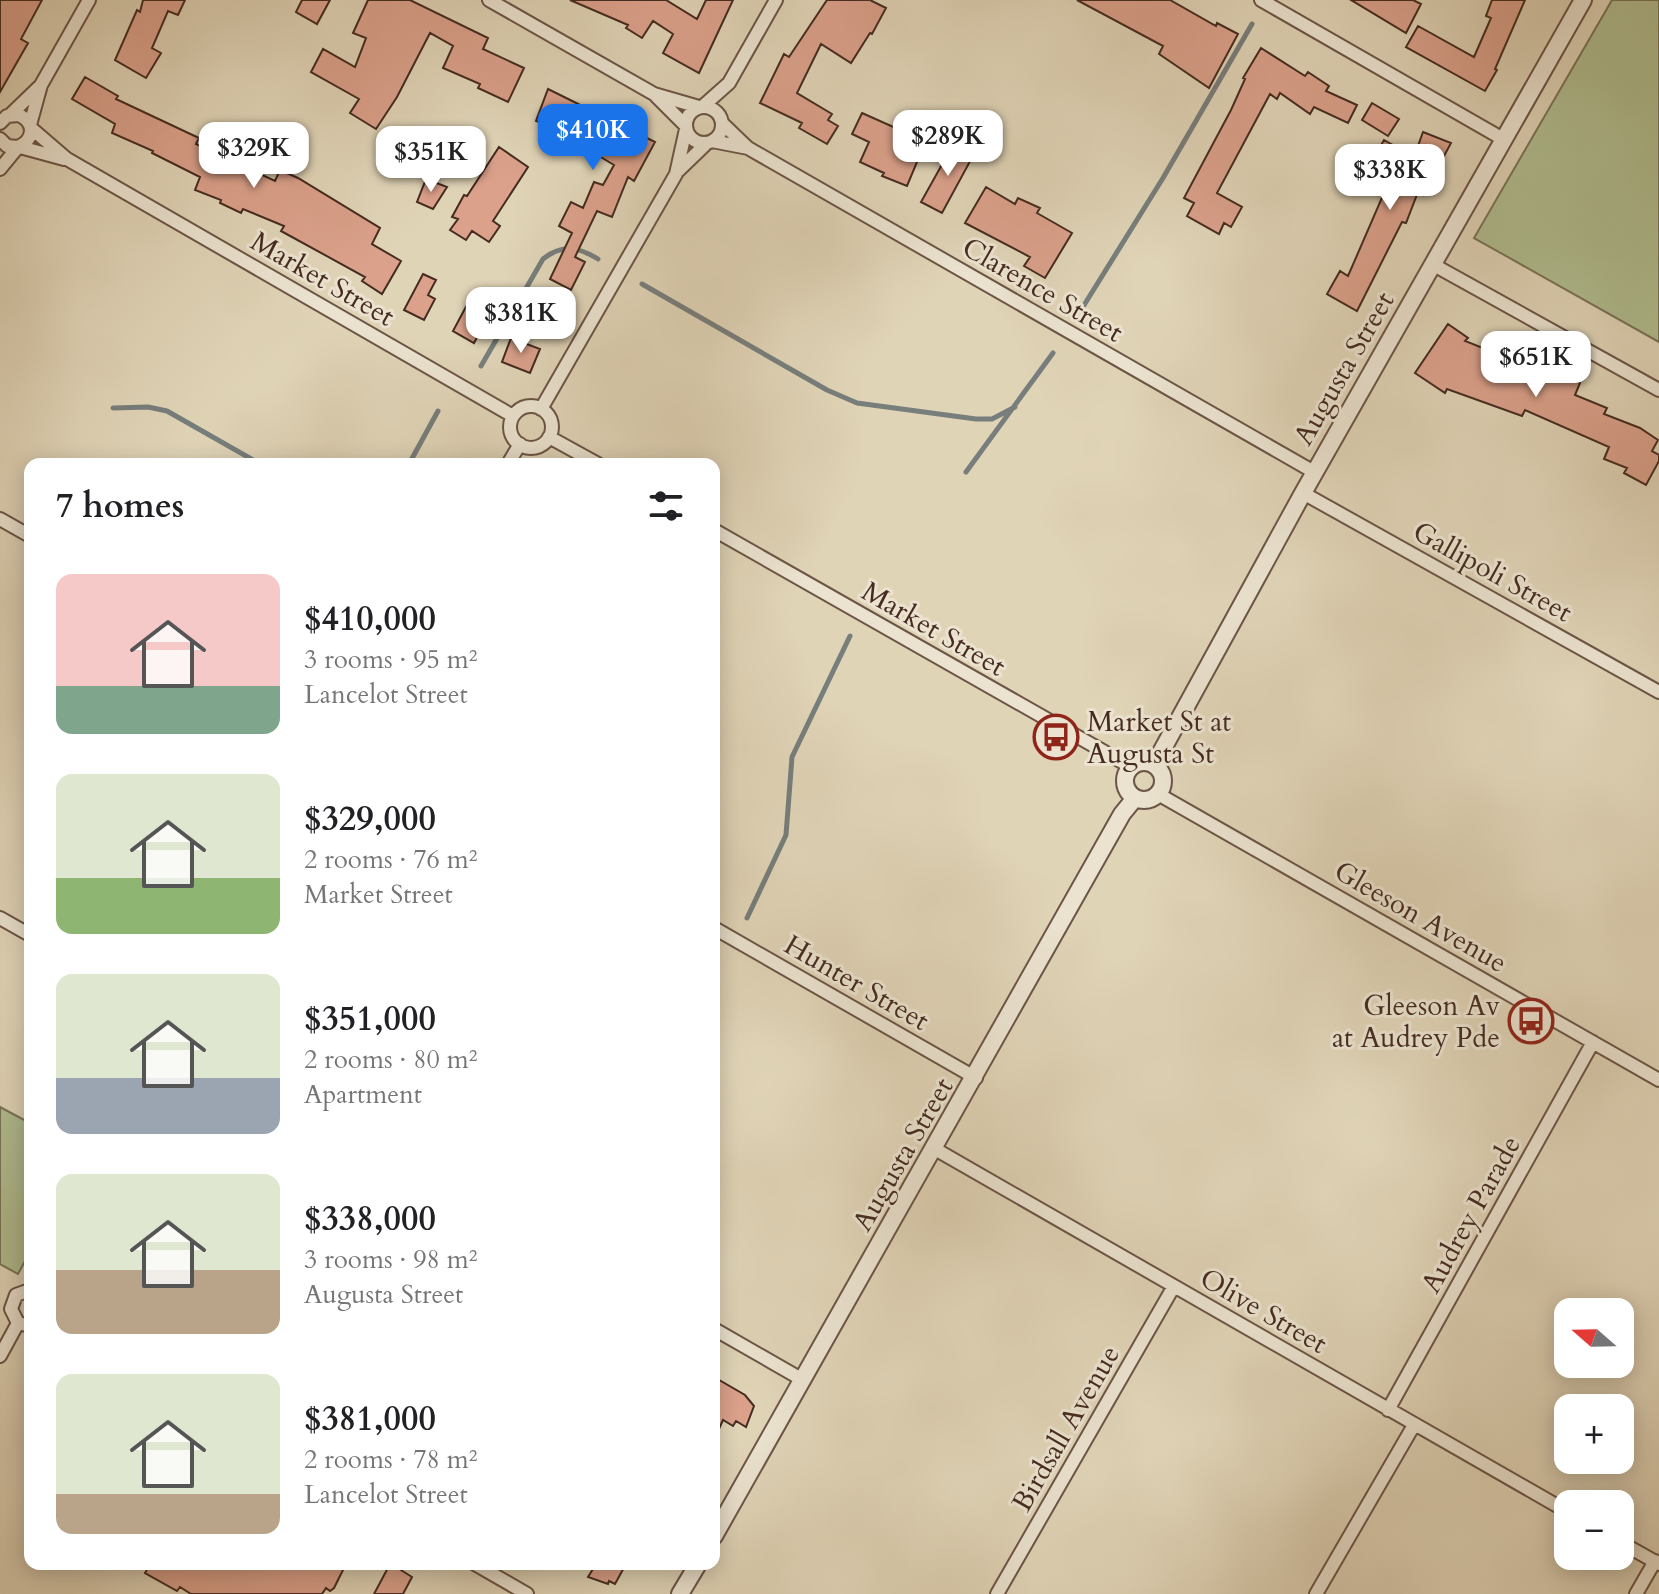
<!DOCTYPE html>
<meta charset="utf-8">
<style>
:root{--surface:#fff;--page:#f2f2f2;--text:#202124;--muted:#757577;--accent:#1a73e8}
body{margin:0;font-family:Cardo,serif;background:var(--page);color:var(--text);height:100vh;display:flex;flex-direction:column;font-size:30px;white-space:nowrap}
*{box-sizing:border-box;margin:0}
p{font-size:26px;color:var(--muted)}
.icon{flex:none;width:44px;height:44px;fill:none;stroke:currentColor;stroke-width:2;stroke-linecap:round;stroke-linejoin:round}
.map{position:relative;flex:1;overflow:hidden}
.drawer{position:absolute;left:24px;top:458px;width:696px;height:1112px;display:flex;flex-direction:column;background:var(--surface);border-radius:16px;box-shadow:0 4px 20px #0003}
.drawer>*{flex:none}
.needle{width:52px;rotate:290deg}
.buttons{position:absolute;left:1554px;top:1298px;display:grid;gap:16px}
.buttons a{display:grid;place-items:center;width:80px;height:80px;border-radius:16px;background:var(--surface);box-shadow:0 4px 20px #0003;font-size:40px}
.price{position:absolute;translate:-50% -68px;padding:0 18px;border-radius:16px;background:#fff;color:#222;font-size:26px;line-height:52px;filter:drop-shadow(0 2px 4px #0008)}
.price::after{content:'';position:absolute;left:50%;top:48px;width:24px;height:18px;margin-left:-12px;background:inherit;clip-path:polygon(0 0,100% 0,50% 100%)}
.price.current{background:var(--accent);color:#fff}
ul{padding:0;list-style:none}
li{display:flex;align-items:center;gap:24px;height:200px;padding:0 32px}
li span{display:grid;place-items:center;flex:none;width:224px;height:160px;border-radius:16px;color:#555}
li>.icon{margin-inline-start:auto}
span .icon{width:96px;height:96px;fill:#fffc;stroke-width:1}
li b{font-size:34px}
h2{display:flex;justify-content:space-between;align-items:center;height:96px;padding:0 32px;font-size:34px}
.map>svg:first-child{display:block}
</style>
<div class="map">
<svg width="1659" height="1594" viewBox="0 0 1659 1594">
<rect width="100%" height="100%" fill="#e0d4b7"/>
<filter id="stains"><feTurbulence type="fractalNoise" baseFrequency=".0025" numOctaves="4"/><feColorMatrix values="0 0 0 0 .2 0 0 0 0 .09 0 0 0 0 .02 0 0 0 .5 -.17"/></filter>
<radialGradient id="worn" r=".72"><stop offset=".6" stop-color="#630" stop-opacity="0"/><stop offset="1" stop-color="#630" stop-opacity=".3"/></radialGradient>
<path fill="#b0bd90" stroke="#7a7458" stroke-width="2" d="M1612,0H1659V342L1474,238Z
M0,1107L30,1123V1252L18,1274L0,1264Z"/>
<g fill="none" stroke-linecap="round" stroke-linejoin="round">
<path stroke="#777e7c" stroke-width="5" d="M642,284L827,390L857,403L976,419H992L1015,407
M1081,310L1163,178L1252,24
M481,366L543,259C562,244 579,247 598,259
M113,408L148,407L167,411L260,464
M409,464L438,411
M966,472L1053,353
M747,918L786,835L792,757L850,636"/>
</g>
<path fill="#dba18b" stroke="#452b20" stroke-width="2" d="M0,0H42L21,39L28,43L0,92Z
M143,0H185L178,15L168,11L152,48L161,53L146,78L115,60L137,10L140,12Z
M302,0H330L317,24L296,12Z
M368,0H410L488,38L483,49L524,68L508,102L478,88L480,84L443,68L453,46L430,33L397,97L376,129L350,113L359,99L311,72L323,49L355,67L366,38L353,33Z
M570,0H666L697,19L706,0H733L699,73L663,53L673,34L653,21L642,38L626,28L628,25Z
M827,0H870L886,8L872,34L870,33L851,63L821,44L797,93L832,114L828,120L838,126L827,144L799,128L802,123L760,103L784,54L789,57Z
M1077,0H1170L1216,26L1217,23L1238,34L1209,88L1159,54L1163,46Z
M1351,0H1413L1421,4L1406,33Z
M1492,0H1525L1495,69L1497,70L1485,91L1406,47L1418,26L1474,57L1491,18L1486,16Z
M1261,48L1305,76L1308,72L1329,86L1326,91L1357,105L1348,123L1314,107L1310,114L1280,93L1277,99L1270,94L1217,193L1242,207L1231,227L1224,223L1219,234L1187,216L1194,203L1184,198L1231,110L1245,79L1243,78Z
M85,77L118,96L116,99L199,138L196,144L275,181L280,170L298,178L380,228L372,244L401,261L382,294L362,281L365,277L281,231L284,226L243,209L241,213L220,203L221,200L195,190L200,177L152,153L153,151L112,133L115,124L72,99Z
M548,89L655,142L634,181L628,177L612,217L597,211L575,257L585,262L571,290L550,279L572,233L559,226L571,202L583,208L594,182L603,185L614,165L584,147L588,140L562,125L560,130L536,121Z
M1372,103L1399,119L1388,136L1362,120Z
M862,113L898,129L894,139L922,150L907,186L882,176L884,173L860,162L869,142L852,134Z
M1423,132L1451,143L1423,195L1418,192L1406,223L1402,222L1357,311L1327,294L1340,271L1348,276L1391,177L1370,164L1384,140L1414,157Z
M954,143L974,154L942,213L921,202Z
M499,147L528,167L493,221L500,226L489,242L472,231L466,240L450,230L458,219L452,217L464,195L467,196Z
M426,179L447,187L433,209L417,202Z
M986,187L1015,204L1018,198L1040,208L1037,213L1072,233L1045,278L1024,266L1030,257L965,223Z
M423,274L436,280L428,295L435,299L424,320L404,310Z
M468,303L489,315L474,343L453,331Z
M1448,324L1468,338L1465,341L1503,356L1501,360L1547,379L1551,370L1580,383L1575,395L1607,408L1604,414L1640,428L1658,440L1652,451L1659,455V461L1646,485L1624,473L1627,468L1604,459L1609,447L1525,410L1522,416L1447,389L1445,393L1415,373Z
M511,338L540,349L530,373L502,362Z
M714,1377L745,1395L754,1406L746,1427L736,1421L733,1426L723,1420L714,1440Z
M150,1564H337L344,1568L334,1588L330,1591L326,1588L322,1594H191L180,1587L177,1591L145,1573Z
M390,1564H405L401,1570L412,1577L403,1594H374Z
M596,1564H626L615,1584L609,1581L608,1584L588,1577Z"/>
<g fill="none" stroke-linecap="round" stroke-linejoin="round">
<g stroke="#6c5546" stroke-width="16">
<path id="minor" d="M489,0L654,94L699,107
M1261,0L1503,139
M656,96L686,126
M686 125a18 18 0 1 1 36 0a18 18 0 1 1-36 0Z
M702,107L729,83L776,0
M10,115L39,87
M0,123L7,116L19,115C36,123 34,140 18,147L7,146L0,139
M722,123L748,148L1314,472
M30,125L41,85L89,0
M31,128L67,159L513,416
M712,141L748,148
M20,147L64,159
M0,169L18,147
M678,171L707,143
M1432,264L1659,390
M510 427a21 21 0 1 1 42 0a21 21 0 1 1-42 0Z
M541,409L676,174L686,129
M549,437L598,464
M508,464L520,444
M1303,493L1659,692
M0,519L30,536
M714,530L1131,767
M1158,794L1659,1080
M0,918L30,935
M714,928L976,1078
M935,1149L1568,1512
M30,1290L16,1295L11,1309L18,1323L30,1326
M714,1329L803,1380
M0,1356L18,1323
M1388,1410L1593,1042
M1620,1542L1659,1564
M475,1564L527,1594
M997,1594L1174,1286
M1316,1594L1414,1425
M1636,1594L1655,1561"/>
</g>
<g stroke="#6c5546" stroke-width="20">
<path id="tertiary" d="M1125 781a19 19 0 1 1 38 0a19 19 0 1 1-38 0Z
M1154,765L1303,493L1583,0
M714,1536L1122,814L1135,798
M680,1594L698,1564"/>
</g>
<use href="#minor" stroke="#ebe3d0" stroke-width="12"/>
<use href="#tertiary" stroke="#ebe3d0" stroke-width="16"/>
</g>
<defs>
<g id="bus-ring" transform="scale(2.3)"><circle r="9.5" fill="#ebe3d0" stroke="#8f2418" stroke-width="1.5"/><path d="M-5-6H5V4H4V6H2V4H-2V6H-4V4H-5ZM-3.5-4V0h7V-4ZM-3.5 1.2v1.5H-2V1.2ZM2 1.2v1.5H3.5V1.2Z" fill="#8f2418"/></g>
</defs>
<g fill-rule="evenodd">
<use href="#bus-ring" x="1056" y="737"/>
<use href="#bus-ring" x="1531" y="1021"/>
</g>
<g text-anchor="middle" stroke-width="6" stroke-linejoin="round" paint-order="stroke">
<g font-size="28" fill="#452b20" stroke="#ebe3d0">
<text transform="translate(323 278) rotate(30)" y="10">Market Street</text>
<text transform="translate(1043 289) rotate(30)" y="10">Clarence Street</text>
<text transform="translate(1343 368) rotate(-60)" y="10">Augusta Street</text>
<text transform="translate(1493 571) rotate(29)" y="10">Gallipoli Street</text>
<text transform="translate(934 628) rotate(30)" y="10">Market Street</text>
<text transform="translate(1421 916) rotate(30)" y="10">Gleeson Avenue</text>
<text transform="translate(857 982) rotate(30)" y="10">Hunter Street</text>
<text transform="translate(902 1154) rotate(-60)" y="10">Augusta Street</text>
<text transform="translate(1470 1214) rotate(-61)" y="10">Audrey Parade</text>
<text transform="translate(1264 1310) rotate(30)" y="10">Olive Street</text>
<text transform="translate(1065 1428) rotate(-60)" y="10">Birdsall Avenue</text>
</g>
<g font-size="28" fill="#452b20" stroke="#ebe3d0" text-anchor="start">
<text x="1087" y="731">Market St at<tspan x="1087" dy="32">Augusta St</tspan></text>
<text x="1500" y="1015" text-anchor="end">Gleeson Av<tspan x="1500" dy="32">at Audrey Pde</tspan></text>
</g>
</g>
<rect width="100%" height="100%" filter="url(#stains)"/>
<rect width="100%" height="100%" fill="url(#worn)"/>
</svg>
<div class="buttons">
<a><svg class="needle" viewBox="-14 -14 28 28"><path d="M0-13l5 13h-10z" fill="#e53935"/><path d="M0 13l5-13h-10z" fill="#757577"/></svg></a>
<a>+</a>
<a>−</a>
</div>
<b class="price current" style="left:593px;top:172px">$410K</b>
<b class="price" style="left:948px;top:178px">$289K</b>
<b class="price" style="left:254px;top:190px">$329K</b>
<b class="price" style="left:431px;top:194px">$351K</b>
<b class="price" style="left:1390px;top:212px">$338K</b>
<b class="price" style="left:521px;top:355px">$381K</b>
<b class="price" style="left:1536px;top:399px">$651K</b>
<section class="drawer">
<h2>7 homes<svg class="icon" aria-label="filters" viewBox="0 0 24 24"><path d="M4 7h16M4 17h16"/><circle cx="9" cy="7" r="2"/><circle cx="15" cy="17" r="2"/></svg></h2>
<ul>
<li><span style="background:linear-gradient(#f6c9c9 70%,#7fa58c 0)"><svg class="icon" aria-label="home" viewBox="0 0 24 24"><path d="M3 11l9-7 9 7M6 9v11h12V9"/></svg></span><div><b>$410,000</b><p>3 rooms · 95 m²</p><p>Lancelot Street</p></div></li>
<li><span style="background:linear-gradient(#dfe7d0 65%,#8fb573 0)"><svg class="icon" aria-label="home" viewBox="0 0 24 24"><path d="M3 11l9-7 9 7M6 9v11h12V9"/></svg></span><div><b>$329,000</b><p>2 rooms · 76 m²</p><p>Market Street</p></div></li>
<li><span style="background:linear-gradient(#dfe7d0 65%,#9aa5b1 0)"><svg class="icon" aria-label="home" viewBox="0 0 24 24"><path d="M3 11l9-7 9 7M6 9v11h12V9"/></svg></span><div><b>$351,000</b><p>2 rooms · 80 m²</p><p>Apartment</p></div></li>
<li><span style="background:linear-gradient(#dfe7d0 60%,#b9a48a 0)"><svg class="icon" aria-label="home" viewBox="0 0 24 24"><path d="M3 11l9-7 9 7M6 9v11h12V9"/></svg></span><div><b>$338,000</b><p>3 rooms · 98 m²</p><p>Augusta Street</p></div></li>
<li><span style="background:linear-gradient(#dfe7d0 75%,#b9a48a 0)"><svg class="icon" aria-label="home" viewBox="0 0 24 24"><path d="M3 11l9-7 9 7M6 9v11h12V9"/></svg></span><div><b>$381,000</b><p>2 rooms · 78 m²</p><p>Lancelot Street</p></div></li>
</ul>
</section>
</div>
